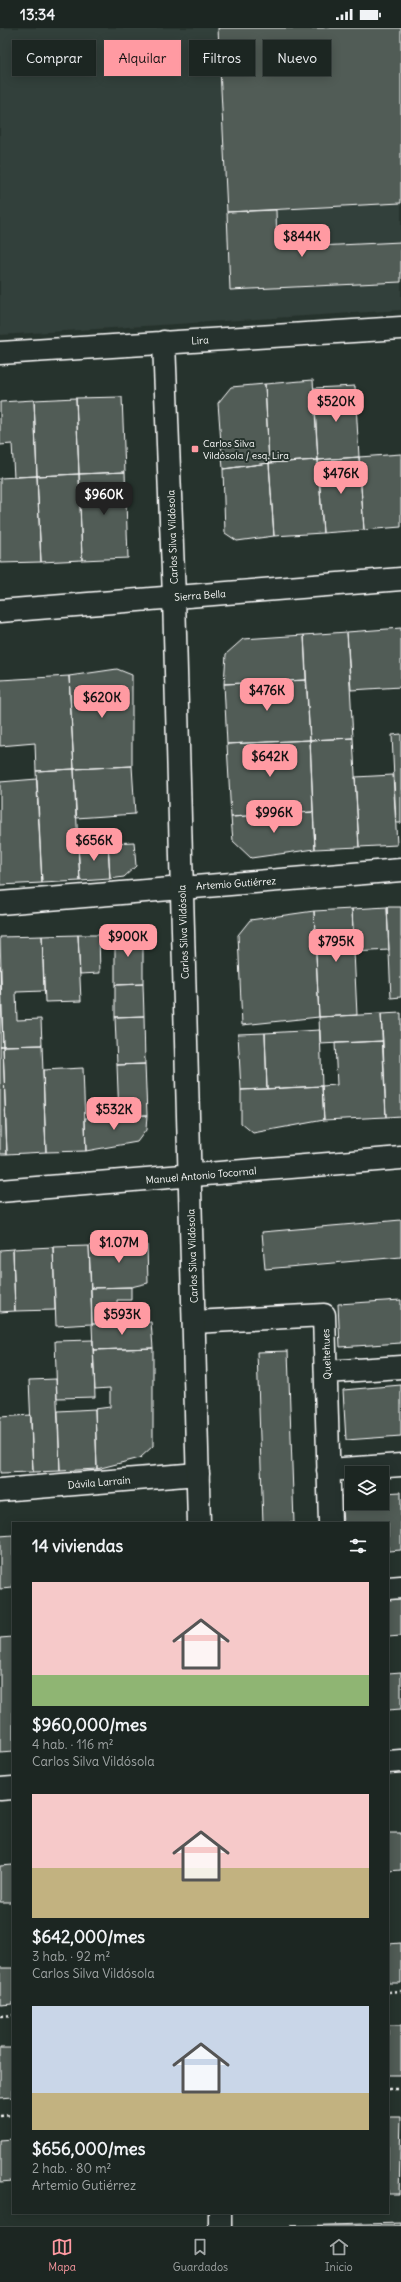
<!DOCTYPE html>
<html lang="es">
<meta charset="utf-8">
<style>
:root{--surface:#1c2622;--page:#252e2a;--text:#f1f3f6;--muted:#a0a5a5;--line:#3a4340;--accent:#ff9aa2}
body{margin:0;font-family:Delius,sans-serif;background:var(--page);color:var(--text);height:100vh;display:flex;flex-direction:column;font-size:15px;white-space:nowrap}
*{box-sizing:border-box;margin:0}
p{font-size:13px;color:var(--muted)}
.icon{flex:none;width:22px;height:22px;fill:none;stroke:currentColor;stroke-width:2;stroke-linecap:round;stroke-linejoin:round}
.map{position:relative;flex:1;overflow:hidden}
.drawer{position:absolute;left:12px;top:1494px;width:377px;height:692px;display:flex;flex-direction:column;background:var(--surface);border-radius:0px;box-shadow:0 2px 10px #0003,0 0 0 1px var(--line)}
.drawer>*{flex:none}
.top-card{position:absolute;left:12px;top:12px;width:377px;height:36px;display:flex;gap:8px}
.buttons{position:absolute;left:345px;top:1438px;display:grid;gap:8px}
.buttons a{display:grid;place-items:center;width:44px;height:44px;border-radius:0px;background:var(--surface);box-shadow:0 2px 10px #0003,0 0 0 1px var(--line);font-size:20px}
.price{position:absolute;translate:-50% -34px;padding:0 9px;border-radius:8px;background:var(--accent);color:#111;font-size:13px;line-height:26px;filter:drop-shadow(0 1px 2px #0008)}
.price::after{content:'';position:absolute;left:50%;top:24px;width:12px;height:9px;margin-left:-6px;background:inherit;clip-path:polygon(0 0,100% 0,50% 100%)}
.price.current{background:#222;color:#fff}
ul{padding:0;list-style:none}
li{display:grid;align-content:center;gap:8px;height:212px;padding:0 20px}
li span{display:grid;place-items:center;height:124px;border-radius:0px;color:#555}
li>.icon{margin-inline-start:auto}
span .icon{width:72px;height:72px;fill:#fffc;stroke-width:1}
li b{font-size:17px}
h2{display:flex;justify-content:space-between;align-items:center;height:48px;padding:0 20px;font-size:17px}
.tag{padding:0 14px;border-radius:0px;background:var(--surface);box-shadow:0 2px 10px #0003,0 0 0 1px var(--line);font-size:14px;line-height:36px}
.tag.current{background:var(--accent);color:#111}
.status{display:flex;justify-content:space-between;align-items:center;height:28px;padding:0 20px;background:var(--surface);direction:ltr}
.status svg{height:11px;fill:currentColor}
.dock{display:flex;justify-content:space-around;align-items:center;height:56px;border-top:1px solid var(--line);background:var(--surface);font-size:11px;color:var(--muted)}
.dock a{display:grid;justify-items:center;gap:2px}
.dock .current{color:var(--accent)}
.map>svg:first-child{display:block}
</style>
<div class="status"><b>13:34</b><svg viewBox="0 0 49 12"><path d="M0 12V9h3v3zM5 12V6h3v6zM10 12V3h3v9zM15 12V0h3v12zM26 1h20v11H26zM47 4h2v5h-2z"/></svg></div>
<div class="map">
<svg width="401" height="2198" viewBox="0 0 401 2198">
<rect width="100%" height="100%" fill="#26332d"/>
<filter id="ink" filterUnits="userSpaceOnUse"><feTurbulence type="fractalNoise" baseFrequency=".025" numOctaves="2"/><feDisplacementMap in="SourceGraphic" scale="8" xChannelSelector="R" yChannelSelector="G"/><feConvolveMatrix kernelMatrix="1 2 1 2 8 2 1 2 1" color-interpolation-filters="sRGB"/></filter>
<g filter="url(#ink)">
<path fill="#333f3a" d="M0,0H401V282L0,307Z"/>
<path fill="#515c57" stroke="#fff" d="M218,0H401V175L227,184Z
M276,182L277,220L401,214V254L230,262L227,184Z
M313,352L318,432L269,435L265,356Z
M265,356L269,435L223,441L218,375L231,359Z
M355,358L359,429L318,432L314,360Z
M122,369L125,444L79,446L76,370Z
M76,370L79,446L37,448L34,372Z
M34,372L37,448L14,449L12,416L0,417V374Z
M401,426V499L364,502L359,429Z
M359,429L364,502L323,505L318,432Z
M318,432L323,505L274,508L269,435Z
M269,435L274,508L237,513L225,505L223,441Z
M125,444L128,530L82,532L79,446Z
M79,446L82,532L41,534L37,448Z
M37,448L41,534L0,535V450Z
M401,600V659L351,662L347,604Z
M347,604L353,710L310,712L304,607Z
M304,607L306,652L224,656L226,626L243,611Z
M117,641L132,647V738L74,741L69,648Z
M69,648L74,741L36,743L35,715L0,718V652Z
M306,652L310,712L227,716L224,656Z
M401,706V795H396L392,707Z
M353,710L359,819L315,821L310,712Z
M310,712L313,784L231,789L227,716Z
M132,738L135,786L76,790L74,741Z
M74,741L80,853L42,855L36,743Z
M393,747L397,817L359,819L355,749Z
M37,751L42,855L0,857V754Z
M313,784L315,821L251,830L233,813L231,789Z
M134,814L136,838L124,849L110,851L108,815Z
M108,815L110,851L80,853L78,817Z
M387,879H401V969L391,970Z
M387,879L389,922L354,924L352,881Z
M352,881L357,987L319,989L314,883Z
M314,883L319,989L242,997L238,907L250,892Z
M128,901L143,913V956L115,957V903Z
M78,907H99L100,945L80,946Z
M78,907L81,973L45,974L42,908Z
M42,908L44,963L16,964L17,992L41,991L42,1017L3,1018L0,909Z
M0,937L3,1018H0Z
M143,956L144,988L115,989V957Z
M401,985V1088L386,1089L381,986Z
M381,986L383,1013L320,1016L319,989Z
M144,988L145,1036L117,1037L115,989Z
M320,1002L322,1058L267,1061L265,1005Z
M265,1005L267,1061L241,1062L238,1006Z
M383,1013L386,1089L324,1092L322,1058L337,1057L335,1015Z
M42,1017L46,1124L7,1126L3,1018Z
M0,1018H3L7,1126H0Z
M145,1036L147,1087L119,1088L117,1037Z
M83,1040L86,1123L46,1124L43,1042Z
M322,1058L324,1092L253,1105L241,1095V1062Z
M147,1087L146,1102L137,1114L86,1123L85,1090Z
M401,1192V1229L265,1241L262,1204Z
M132,1209L147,1216L148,1255L131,1259L91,1260L89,1218Z
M89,1218L92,1296L56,1298L53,1219Z
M53,1219L55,1282L15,1283L13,1221Z
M13,1221L15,1283L0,1284V1222Z
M131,1259V1272H117L118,1295L92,1296L91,1260Z
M401,1272V1315L340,1319L338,1276Z
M151,1294L153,1320L93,1322L92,1296Z
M93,1312L95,1369L57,1370L55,1313Z
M153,1320V1418L140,1430L97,1441L95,1381L110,1379V1360L95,1361L93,1322Z
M288,1323L294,1495H263L257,1324Z
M56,1351L60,1443L33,1444L29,1352Z
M401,1357V1408L346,1412L343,1362Z
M95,1381L97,1441L60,1443L58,1383Z
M31,1387L33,1444L0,1445V1389Z
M401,1464V1522L388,1523V1495H343L341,1468L352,1467V1475H382V1465Z
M13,1507V1560L0,1561V1508Z
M401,1568V1608L388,1609V1569Z
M13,1609V1724L0,1725V1610Z
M401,1644V1681L388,1682V1645Z
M388,1805H401V1842L388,1843Z
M13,1837V1874H0V1838Z
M401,1915V1955H388V1916Z
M0,1940H13V1976L0,1977Z
M388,1997H401V2047H388Z
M0,2020H13V2069L0,2070Z
M388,2089H401L399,2166H388Z
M13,2111V2153L0,2154V2112Z
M401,2195V2198H291Z"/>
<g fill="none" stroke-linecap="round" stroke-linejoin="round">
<g stroke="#fff" stroke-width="25">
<path id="street" d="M164,314L174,569
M0,325L401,300
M0,875L401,842
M0,1163L401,1130
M194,1294L324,1287L330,1495
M327,1344L401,1339
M328,1442L401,1437
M0,1462L198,1446
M388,1560L401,1559"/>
</g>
<g stroke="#fff" stroke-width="25">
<path id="secondary" d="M174,569L199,1495
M0,583L401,551
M388,1734L401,1733
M0,1761L13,1760
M220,2185V2198"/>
</g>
<path stroke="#fff" stroke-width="2.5" stroke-dasharray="3 3" stroke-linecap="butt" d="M388,1964L401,1963
M0,1988L13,1987
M388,2061H401
M0,2088L13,2087"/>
<use href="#street" stroke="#26332d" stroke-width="22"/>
<use href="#secondary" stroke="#26332d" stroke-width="22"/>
</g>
</g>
<rect fill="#ff9aa2" stroke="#26332d" stroke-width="1.5" x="191" y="417" width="8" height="8" rx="2"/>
<g text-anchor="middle" stroke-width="4" stroke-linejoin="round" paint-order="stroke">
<g font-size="10" fill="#fff" stroke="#26332d">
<text transform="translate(200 312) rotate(-4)" y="4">Lira</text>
<text transform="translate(172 509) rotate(-92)" y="4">Carlos Silva Vildósola</text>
<text transform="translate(200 567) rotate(-4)" y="4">Sierra Bella</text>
<text transform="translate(236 855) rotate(-4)" y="4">Artemio Gutiérrez</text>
<text transform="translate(183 904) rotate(-92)" y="4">Carlos Silva Vildósola</text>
<text transform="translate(201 1147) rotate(-5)" y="4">Manuel Antonio Tocornal</text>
<text transform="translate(192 1228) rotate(-92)" y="4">Carlos Silva Vildósola</text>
<text transform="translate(326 1326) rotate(-92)" y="4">Queltehues</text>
<text transform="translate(99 1454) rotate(-5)" y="4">Dávila Larraín</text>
</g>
<g font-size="10" fill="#fff" stroke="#26332d" text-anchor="start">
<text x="203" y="419">Carlos Silva<tspan x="203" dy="12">Vildósola / esq. Lira</tspan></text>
</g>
</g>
</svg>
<div class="buttons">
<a><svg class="icon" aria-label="layers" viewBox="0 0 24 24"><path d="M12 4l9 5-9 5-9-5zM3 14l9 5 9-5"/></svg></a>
</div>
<b class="price" style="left:302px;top:230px">$844K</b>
<b class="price" style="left:336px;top:395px">$520K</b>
<b class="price" style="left:341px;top:467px">$476K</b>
<b class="price current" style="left:104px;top:488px">$960K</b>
<b class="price" style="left:267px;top:684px">$476K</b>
<b class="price" style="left:102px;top:691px">$620K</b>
<b class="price" style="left:270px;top:750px">$642K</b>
<b class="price" style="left:274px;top:806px">$996K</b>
<b class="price" style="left:94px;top:834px">$656K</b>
<b class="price" style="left:128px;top:930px">$900K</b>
<b class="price" style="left:336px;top:935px">$795K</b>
<b class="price" style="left:114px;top:1103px">$532K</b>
<b class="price" style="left:119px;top:1236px">$1.07M</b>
<b class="price" style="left:122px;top:1308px">$593K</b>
<div class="top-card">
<a class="tag">Comprar</a>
<a class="tag current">Alquilar</a>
<a class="tag">Filtros</a>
<a class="tag">Nuevo</a>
</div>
<section class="drawer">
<h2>14 viviendas<svg class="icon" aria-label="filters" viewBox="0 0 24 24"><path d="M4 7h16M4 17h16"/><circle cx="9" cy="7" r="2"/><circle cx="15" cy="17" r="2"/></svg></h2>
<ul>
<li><span style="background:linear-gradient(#f6c9c9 75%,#8fb573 0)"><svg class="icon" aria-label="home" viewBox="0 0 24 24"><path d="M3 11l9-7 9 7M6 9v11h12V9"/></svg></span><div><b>$960,000/mes</b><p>4 hab. · 116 m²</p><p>Carlos Silva Vildósola</p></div></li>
<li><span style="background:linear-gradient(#f6c9c9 60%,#c2b280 0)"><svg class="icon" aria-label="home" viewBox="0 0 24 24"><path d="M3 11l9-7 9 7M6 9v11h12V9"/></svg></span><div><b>$642,000/mes</b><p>3 hab. · 92 m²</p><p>Carlos Silva Vildósola</p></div></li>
<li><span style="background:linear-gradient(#c9d6e8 70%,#c2b280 0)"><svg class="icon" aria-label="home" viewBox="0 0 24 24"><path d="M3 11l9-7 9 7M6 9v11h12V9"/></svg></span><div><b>$656,000/mes</b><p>2 hab. · 80 m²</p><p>Artemio Gutiérrez</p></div></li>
</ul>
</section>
</div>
<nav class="dock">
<a class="current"><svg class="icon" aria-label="map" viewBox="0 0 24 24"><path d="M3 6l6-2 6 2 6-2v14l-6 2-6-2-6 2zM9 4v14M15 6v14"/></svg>Mapa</a>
<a><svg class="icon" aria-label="saved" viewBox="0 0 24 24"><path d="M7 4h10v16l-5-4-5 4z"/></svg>Guardados</a>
<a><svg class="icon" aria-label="home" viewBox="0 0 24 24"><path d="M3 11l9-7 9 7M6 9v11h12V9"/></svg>Inicio</a>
</nav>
